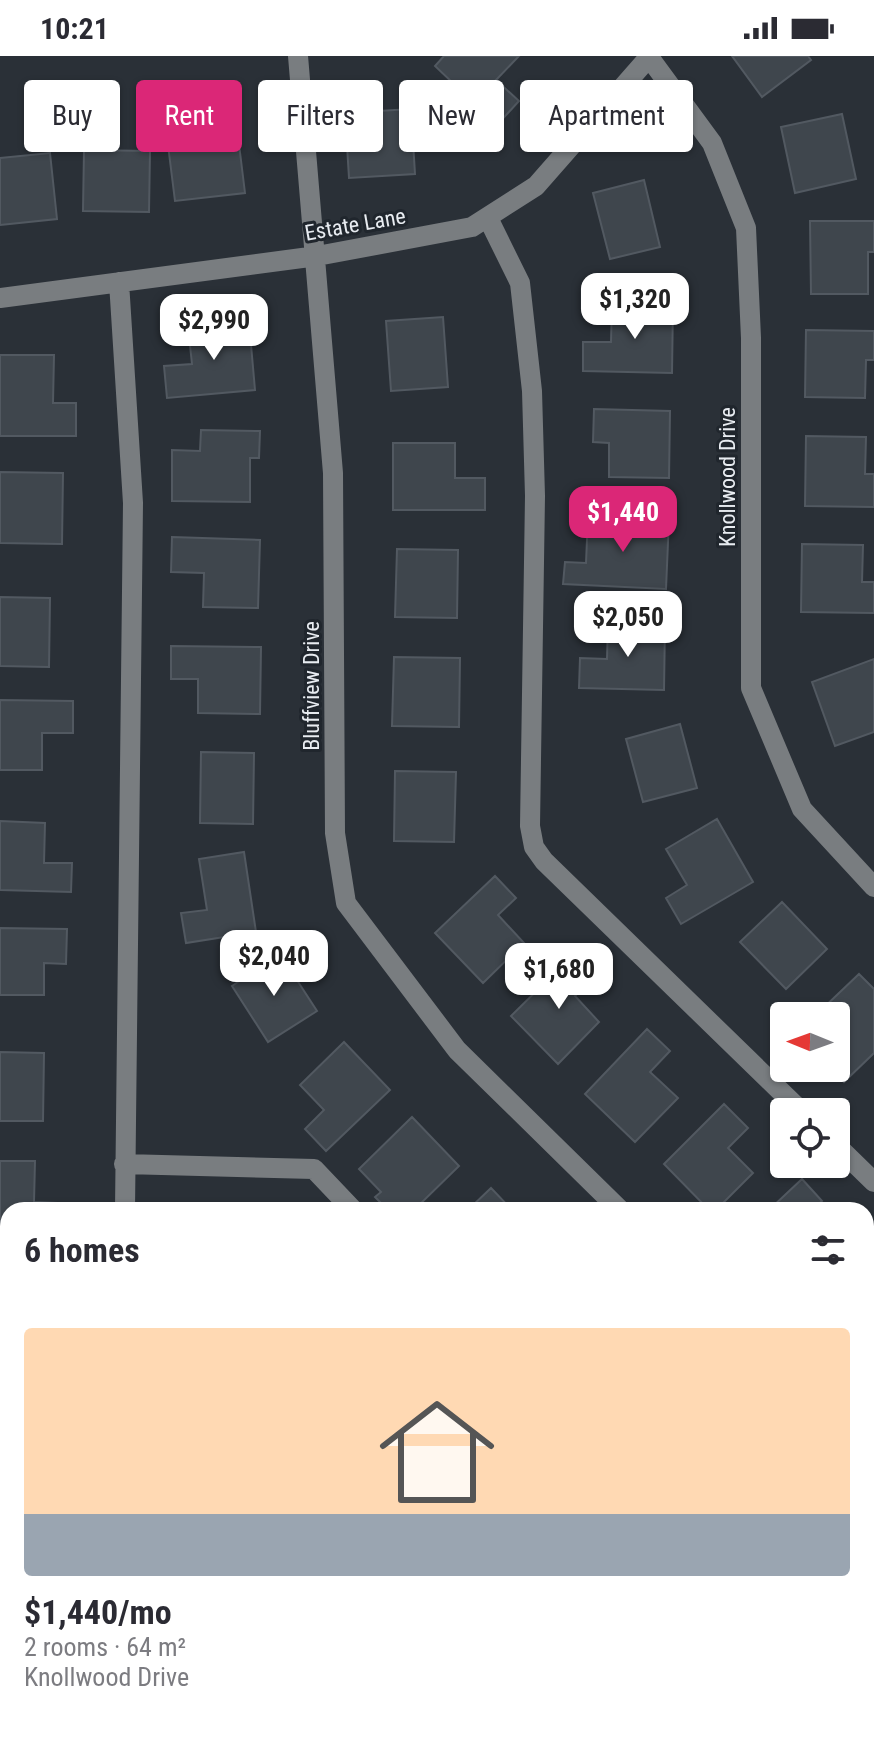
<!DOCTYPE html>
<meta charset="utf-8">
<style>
:root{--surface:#fff;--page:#f2f2f3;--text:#2b2b33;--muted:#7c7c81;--accent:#db2777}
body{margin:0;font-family:"Roboto Condensed",sans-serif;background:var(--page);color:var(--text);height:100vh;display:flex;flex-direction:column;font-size:30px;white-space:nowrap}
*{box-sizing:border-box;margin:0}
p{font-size:26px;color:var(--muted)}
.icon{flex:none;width:44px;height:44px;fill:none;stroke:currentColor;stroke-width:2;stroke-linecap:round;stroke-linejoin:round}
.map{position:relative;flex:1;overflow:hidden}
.sheet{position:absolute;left:0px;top:1146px;width:874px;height:538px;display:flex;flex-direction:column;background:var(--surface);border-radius:24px 24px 0 0;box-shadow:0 2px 6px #0004}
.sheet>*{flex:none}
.banner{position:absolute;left:24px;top:24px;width:826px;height:72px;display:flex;gap:16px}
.needle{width:52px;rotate:271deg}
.tools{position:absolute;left:770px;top:946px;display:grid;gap:16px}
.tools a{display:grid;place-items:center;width:80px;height:80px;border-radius:8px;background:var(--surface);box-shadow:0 2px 6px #0004;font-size:40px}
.price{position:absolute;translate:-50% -68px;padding:0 18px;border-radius:16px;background:#fff;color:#222;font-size:26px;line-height:52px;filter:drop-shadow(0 2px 4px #0008)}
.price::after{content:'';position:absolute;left:50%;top:48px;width:24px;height:18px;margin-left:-12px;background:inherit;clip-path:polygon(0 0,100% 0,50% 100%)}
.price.on{background:var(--accent);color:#fff}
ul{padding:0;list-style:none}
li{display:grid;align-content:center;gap:16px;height:424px;padding:0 24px}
li span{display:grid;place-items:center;height:248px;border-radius:8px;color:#555}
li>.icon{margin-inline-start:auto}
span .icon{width:144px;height:144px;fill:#fffc;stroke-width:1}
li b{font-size:34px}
h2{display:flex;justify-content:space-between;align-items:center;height:96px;padding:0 24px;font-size:34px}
.chip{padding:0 28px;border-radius:8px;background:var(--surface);box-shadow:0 2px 6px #0004;font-size:28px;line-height:72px}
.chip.on{background:var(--accent);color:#fff}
.status{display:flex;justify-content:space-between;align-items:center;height:56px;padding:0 40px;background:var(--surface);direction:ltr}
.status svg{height:22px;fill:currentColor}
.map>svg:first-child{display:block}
</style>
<div class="status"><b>10:21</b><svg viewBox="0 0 49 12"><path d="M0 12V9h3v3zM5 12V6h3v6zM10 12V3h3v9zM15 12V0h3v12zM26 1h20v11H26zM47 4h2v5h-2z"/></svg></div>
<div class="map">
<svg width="874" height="1683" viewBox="0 0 874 1683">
<rect width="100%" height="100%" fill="#2a3037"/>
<path fill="#3f464d" stroke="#525961" stroke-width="2" d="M444,0H519L496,24L519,45L497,69L435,10Z
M732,0H808L811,4L762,41Z
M232,31L245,137L175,145L167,81L204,77L199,34Z
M411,53L415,118L349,122L345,57Z
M842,58L856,123L795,137L781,71Z
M84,94L150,95L149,156L83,155Z
M50,97L57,163L0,169V102Z
M644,124L660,191L610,203L593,137Z
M810,165H874V196H868V238H811Z
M612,246L673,247L672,317L583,315V286H611Z
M443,261L448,331L391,335L386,265Z
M249,266L255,334L167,342L164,310L192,308L188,271Z
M806,274L874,275V304H866L865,342L805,341Z
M0,299H54L53,347H76V380H0Z
M594,353L670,355L669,422L609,421V387L593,386Z
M201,374L260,375L259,402H250V446L172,445V394L200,395Z
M806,380L866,381L865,418H874V451L805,450Z
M393,387H455V422H485V454H393Z
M0,416L63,417L62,488L0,487Z
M588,460L669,463L666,533L563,528L565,506L586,507Z
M172,481L260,484L258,552L203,551L204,517L171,516Z
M802,488L863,489L862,526H874V557L801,556Z
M397,493L458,494L457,562L395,561Z
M0,541L50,542L49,611L0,610Z
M608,566L665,567L664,634L579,632L580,602L607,603Z
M171,590L261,591L260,658L198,657V623H171Z
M394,601L460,602L459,671L392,670Z
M874,603V676L835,690L812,626Z
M0,644L73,645V677H42V714H0Z
M680,668L697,732L643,746L626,683Z
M201,696L254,697L253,768L200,767Z
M395,715L456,716L454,786L394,785Z
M717,763L753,826L681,868L666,842L687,829L666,793Z
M0,765L45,767L44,807H72L71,836L0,834Z
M244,796L256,876L186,887L181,857L207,854L199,803Z
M495,820L516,842L498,859L524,887L483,927L435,877Z
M782,846L827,893L786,933L740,886Z
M0,872L67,873L66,908L44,907V939H0Z
M280,898L317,955L268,986L232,930Z
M574,898L595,920L575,940L599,966L558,1008L511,960Z
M859,918L874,933V997L844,1026L831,1012H836V994L844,986L836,978V960L817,958Z
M647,973L670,995L650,1016L678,1042L635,1086L585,1038Z
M344,986L390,1034L326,1095L305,1073L324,1054L300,1029Z
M0,996L44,997L43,1065H0Z
M724,1048L748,1072L728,1092L753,1117L716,1154H709L664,1108Z
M412,1061L459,1110L414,1154H388L375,1141L381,1136L359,1113Z
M0,1105H35L34,1146L57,1147V1154H8V1175L0,1174Z
M802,1123L822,1145L812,1154H769Z
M491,1132L512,1154H468Z
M0,1217H8V1288H0Z
M874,1324V1383L866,1375V1332Z
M0,1404H8V1476H0Z
M866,1405L874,1413V1451L866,1444Z
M0,1515L8,1516V1583H0Z
M0,1627H8V1676H59V1683H0Z
M248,1676H331L324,1683H255Z
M525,1676H556L563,1683H518Z"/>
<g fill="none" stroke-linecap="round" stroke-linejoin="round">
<path stroke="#797d80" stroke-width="20" d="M298,0L333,417L335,777L346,847L457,994L620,1154
M649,1L712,87L746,172L751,282V632L802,753L874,831
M488,162L520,227L532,335L535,440L530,770L534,791L544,805L802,1056
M119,226L133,447L125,1154
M0,242L317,200L472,171L536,130L650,0
M836,1089L874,1126
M124,1108L314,1113L353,1154
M866,1236L874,1228
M0,1339H8
M866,1631L874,1623
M121,1683V1676
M422,1683L429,1676
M814,1683L821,1676"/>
</g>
<g text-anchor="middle" stroke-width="6" stroke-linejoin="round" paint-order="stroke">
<g font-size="22" fill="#e8ecf1" stroke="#20262d">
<text transform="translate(355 168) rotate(-10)" y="8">Estate Lane</text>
<text transform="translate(727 421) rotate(-90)" y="8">Knollwood Drive</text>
<text transform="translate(311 630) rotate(-90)" y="8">Bluffview Drive</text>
</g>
</g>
</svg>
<div class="tools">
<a><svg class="needle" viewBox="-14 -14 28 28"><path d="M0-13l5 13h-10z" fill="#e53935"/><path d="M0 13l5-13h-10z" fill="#7c7c81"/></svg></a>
<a><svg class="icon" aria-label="locate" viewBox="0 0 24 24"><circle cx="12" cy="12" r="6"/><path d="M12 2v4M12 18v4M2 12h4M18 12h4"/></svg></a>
</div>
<b class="price" style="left:635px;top:285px">$1,320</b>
<b class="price" style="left:214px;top:306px">$2,990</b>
<b class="price on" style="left:623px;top:498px">$1,440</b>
<b class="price" style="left:628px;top:603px">$2,050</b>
<b class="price" style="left:274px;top:942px">$2,040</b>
<b class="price" style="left:559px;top:955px">$1,680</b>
<div class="banner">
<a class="chip">Buy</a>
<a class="chip on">Rent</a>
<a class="chip">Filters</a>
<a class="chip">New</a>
<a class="chip">Apartment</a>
</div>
<section class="sheet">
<h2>6 homes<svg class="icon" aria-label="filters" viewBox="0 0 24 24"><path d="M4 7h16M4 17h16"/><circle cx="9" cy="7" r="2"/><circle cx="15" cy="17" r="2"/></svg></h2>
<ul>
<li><span style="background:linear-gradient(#ffd9b3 75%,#9aa5b1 0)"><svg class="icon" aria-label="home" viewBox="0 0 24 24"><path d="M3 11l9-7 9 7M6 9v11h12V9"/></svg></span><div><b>$1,440/mo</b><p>2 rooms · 64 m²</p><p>Knollwood Drive</p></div></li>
</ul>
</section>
</div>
